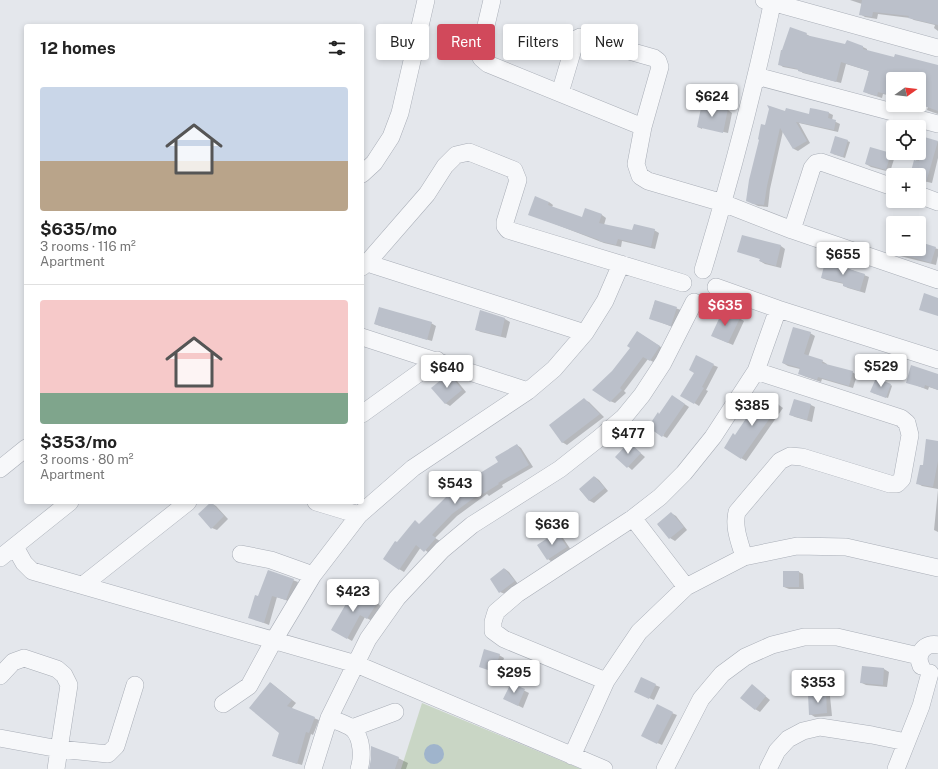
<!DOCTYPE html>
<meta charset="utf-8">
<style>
:root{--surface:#fff;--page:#f2f2f2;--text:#222;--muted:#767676;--line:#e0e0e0;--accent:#d1495b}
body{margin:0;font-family:"Public Sans",sans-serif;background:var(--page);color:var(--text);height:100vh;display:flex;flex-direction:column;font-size:15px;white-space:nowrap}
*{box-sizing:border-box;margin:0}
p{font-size:13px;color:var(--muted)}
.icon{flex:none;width:22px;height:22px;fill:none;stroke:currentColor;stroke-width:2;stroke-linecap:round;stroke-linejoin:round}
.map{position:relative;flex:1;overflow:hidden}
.panel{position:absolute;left:24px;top:24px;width:340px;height:480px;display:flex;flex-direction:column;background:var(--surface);border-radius:4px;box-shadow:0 2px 6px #0003}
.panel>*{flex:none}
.banner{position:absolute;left:376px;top:24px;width:380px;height:36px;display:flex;gap:8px}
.needle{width:26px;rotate:76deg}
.tools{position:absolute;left:886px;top:72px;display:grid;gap:8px}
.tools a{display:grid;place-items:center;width:40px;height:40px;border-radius:4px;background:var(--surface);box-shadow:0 2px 6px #0003;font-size:20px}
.price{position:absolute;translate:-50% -34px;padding:0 9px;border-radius:4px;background:#fff;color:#222;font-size:13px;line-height:26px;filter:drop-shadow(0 1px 2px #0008)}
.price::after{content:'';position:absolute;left:50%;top:24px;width:12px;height:9px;margin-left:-6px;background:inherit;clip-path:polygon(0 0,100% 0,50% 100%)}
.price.current{background:var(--accent);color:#fff}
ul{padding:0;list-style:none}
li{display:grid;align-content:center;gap:8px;height:212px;padding:0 16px}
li+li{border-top:1px solid var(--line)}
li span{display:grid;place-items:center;height:124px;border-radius:4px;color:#555}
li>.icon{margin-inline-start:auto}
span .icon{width:72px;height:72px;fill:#fffc;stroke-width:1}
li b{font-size:17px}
h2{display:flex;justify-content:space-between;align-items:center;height:48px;padding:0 16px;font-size:17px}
.chip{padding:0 14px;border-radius:4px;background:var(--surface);box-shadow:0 2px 6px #0003;font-size:14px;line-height:36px}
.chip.current{background:var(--accent);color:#fff}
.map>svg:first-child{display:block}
</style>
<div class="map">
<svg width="938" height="769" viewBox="0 0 938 769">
<rect width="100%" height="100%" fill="#e4e7ec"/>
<path fill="#c9d6c5" d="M422,703L581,769H401Z"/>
<path fill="#9fb4cc" d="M424 754a10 10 0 1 1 20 0a10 10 0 1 1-20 0Z"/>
<path fill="#0003" d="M850,0H938V31L934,28L935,25L914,20L910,18L878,14L877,19L865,17L860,14L862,4Z
M806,34L811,37L846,45L847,42L863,47L867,49V51L895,58L938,66V114L932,112L927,110L928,107L919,104V79H893V96L883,94L882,98L869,94L865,92L869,71L846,64L841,83L803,73L799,70L783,67L779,64Z
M703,105L728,110L732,113L728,133L702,127V129L698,127Z
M786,112L810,115L829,113L833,115L832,120L840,124L838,132L799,123L810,143L798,151L794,149L783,131L770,189L768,207L758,206L752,203L766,126Z
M836,137L850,142L845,158L833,154Z
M922,137L938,142V158L932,183L919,180V175H912L918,153H919Z
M890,153L895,156L890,172L871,167L866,164Z
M549,202L553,205L552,207L583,219L586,210L602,215L606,218L604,225L633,232L654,230L659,233L655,249L622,241L621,247L604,243L529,214Z
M919,244L938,249V256L936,265L900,256L895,253L896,249H919Z
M781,246L785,249L781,268L765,264L760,261L761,259L738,251Z
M842,266L869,277L865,293L848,288L844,286V284L827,280L822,278Z
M655,301L681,310L675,328L650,318Z
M480,312L505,319L510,322L506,338L481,332L476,330Z
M739,318L744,321L733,345L717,338Z
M431,323L436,326L432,341L380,326L375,324Z
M810,333L815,336L808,357L822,361L827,364V365L852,372L857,375L853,388L822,379L821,382L804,376L799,373L800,369L788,366L783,363Z
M642,335L664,349L655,363L648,359L624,391L626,393L615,403L610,401Z
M713,365L718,367L706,390L708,391L699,406L682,395Z
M938,375V390L929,387L928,390L908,382Z
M452,378L457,381L466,392L450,406L445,403Z
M891,385L892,386L888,398L873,393Z
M768,397L783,408L746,461L725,448Z
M677,399L689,407L667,438L663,436Z
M584,400L589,402L604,417L567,445L562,442Z
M794,401L811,405L815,407L812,422L795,417L791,415Z
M938,442V489L922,486L917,483L924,467Z
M629,443L645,457L632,470L617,457Z
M517,445L521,448L533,467L502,485L503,487L489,496L487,494L457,516L435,538L440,541L429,553L421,547L404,572L399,569L397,543L499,463Z
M595,477L599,480L608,491L594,503L590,501L580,490Z
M938,490V532L934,530Z
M211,503L216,506L228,519L217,530L212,528Z
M671,513L676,516L687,530L675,541L670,538L658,525Z
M557,533L561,535L571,550L552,562L548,559Z
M505,569L509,572L518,584L505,594L500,592Z
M268,571L298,582L291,602L277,597L269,625L249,617L259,598Z
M799,572L803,574L804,589H789L784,587Z
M360,592L381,606L372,621L365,617L352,641L332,629Z
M499,655L504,658L499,674L480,666Z
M863,667L884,669L889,672L887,687L866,685L862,683Z
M271,683L296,703L291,709L319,720L313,735L311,734L302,765L278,758L274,756L281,733Z
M511,684L529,693L523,708L509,701Z
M655,685L660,687L654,700L640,694Z
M752,685L770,700L760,712L755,709Z
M826,693L830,696L832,716L815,717L810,714Z
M672,713L677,715L662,745L646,738Z
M398,758L408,763L406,769H370Z"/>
<path fill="#bbc0ca" d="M862,0H938V25L908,18L909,16L873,12L872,17L859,15Z
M790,27L807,33L806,35L845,44L847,40L863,46V49L894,57L895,54L938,65V111L919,104V79H893V96L878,92L877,96L863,92L869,71L841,62L836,82L798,71V69L778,65L781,50H782Z
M702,103L728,109L723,133L697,127Z
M767,105L785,111L786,108L809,114L810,108L816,109L829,112L828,118L836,120L834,130L796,122L807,141L793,149L780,128L767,186L764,205L753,204L746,201L749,180L759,140L758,139L761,124L765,125L769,109Z
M835,136L848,140L843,157L830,153Z
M921,136L938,141L925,186L919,185V175H910L914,160L919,161V144Z
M870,147L891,153L886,170L865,164Z
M535,196L549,202L548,205L582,217L585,208L602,214L599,223L632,230L634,224L655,229L651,247L618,239L616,245L599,241V240L528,215Z
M742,235L781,245L776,266L759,261L760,259L737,252Z
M920,242L936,247L931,263L894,252L895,249H919Z
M825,262L842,265V267L865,274L860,291L843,286V283L821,278Z
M924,293L938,298V316L919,310Z
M655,300L677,307L671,326L649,319Z
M379,307L432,322L427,340L374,324Z
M480,310L505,318L501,336L475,330Z
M723,310L740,318L728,343L711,336Z
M793,327L811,332L804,354L823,360L822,363L853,371L849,386L818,377L817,380L798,374L800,368L782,363Z
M637,331L660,346L650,361L643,357L620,388L622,390L610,402L592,390L612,371L630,348L627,346Z
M696,355L714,364L702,387L704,388L694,404L680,396L694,373L689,370Z
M911,365L938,374V390L925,385L924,388L906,383Z
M447,375L452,377L462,390L445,404L431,388Z
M876,378L891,384L886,398L870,392Z
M763,393L779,405L741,459L724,448L733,433L735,435Z
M672,395L685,404L662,437L648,427L658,412L659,414Z
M584,398L600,414L562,443L549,425Z
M794,399L811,404L807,420L789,415Z
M926,439L938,441V461L933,487L916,484L920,465H923Z
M629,442L641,453L627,468L615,457Z
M517,444L529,465L498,483L499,484L483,494L482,492L452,514L432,535L436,538L424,552L416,545L399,570L383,559L395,541L397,542L415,520L419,524L448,495L467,481L498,462L495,457Z
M594,476L605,488L589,501L579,489Z
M211,502L224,516L211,529L198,514Z
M671,512L684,527L669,539L657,524Z
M557,532L567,547L547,560L537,545Z
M504,568L515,581L499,593L490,579Z
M268,570L294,579L286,600L272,596L264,623L248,618L255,595L258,596Z
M783,571H799V587H783Z
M355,588L377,603L367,619L360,615L347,639L331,630Z
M484,649L500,654L494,672L479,667Z
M862,666L884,668L883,685L860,683Z
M641,677L656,684L649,699L634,692Z
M270,682L292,700L287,706L315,717L309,733L306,732L297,764L272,756L279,733L249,708Z
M511,683L525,689L518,706L503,699Z
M752,684L766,696L755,710L740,698Z
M826,692L827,713L809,715L808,694Z
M657,704L673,712L657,744L641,736Z
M371,746L399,757L395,769H369L371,759Z"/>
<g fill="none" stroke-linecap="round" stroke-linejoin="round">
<g stroke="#a9aeb7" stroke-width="18">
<path id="minor" d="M492,0L480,51L481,58L488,64L643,127
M764,0L938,48
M756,76L938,124
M560,93L576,39L580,37L654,58L658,61L660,67L643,127L636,164L640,176L648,181L723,203L792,230L938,280
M362,174L374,163L391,137L400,113L426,0
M919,195L938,202
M792,230L812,168L816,163L821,162L893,187
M367,263L585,333
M362,267L367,263L427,194L445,166L456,155L469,152L514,170L518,180L505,222V226L508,230L683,283
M703,270C730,181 754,91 773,0
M716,287L778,309L938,360
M362,337L528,391
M362,414L437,360
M0,469L26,448
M316,502L359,515
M633,518L686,587
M15,547L24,563L32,571L356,664L604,769
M241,554L271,560L313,575
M744,557C740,543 733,527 737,512L780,461L790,456L802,457L890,484H897L902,479L910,435L907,423L901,418L756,371
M0,558L70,502
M83,585L188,502
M921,666C915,654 925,642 938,645
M0,676L13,662L24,658L57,669L64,675L69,685L56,769
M606,681L504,639L493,631V622L496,612L517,594L633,518L660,497L684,473L713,437L756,371L778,309
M223,704L249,686L274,640L313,575L359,515L413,468L528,391L554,369L585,333L605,301L621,264
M329,718C336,721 347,724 353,729C362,738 363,757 359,769
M352,728L395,712
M0,738L59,749L108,754L116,746L135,685
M572,756L606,681L639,632L686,587L744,557L797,546L846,547L938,568
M313,769L329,718L368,639L397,598L442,550L472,525L560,469L598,439L624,417L642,395L663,363L694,302
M665,769L701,699L722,674L745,657L772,645L804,637H837L919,656
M768,769L777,751L788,739L803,731L820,727L872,735L906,742
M896,769L921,706L930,673"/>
</g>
<use href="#minor" stroke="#f7f8fa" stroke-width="17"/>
</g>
</svg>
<div class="tools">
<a><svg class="needle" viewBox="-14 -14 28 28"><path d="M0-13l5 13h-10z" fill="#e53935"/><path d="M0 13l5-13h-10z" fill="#767676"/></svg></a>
<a><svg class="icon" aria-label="locate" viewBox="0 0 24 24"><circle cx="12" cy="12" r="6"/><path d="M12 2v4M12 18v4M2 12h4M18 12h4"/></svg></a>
<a>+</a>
<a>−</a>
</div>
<b class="price" style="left:712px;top:118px">$624</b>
<b class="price" style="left:843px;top:276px">$655</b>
<b class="price current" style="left:725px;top:327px">$635</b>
<b class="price" style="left:881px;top:388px">$529</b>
<b class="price" style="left:447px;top:389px">$640</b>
<b class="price" style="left:752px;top:427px">$385</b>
<b class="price" style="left:628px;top:455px">$477</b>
<b class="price" style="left:455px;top:505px">$543</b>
<b class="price" style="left:552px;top:546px">$636</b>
<b class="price" style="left:353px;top:613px">$423</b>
<b class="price" style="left:514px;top:694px">$295</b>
<b class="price" style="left:818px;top:704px">$353</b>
<div class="banner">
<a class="chip">Buy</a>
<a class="chip current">Rent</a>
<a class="chip">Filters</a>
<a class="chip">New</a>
</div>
<section class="panel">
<h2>12 homes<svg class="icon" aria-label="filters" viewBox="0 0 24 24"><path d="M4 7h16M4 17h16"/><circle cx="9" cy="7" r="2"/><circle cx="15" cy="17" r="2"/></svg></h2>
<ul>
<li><span style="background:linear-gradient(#c9d6e8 60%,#b9a48a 0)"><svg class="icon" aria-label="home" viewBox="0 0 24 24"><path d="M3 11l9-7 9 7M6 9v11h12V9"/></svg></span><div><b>$635/mo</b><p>3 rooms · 116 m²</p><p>Apartment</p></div></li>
<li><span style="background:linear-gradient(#f6c9c9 75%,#7fa58c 0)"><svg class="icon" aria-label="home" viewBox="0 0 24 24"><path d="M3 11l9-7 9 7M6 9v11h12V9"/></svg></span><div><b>$353/mo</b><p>3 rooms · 80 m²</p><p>Apartment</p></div></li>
</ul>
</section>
</div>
